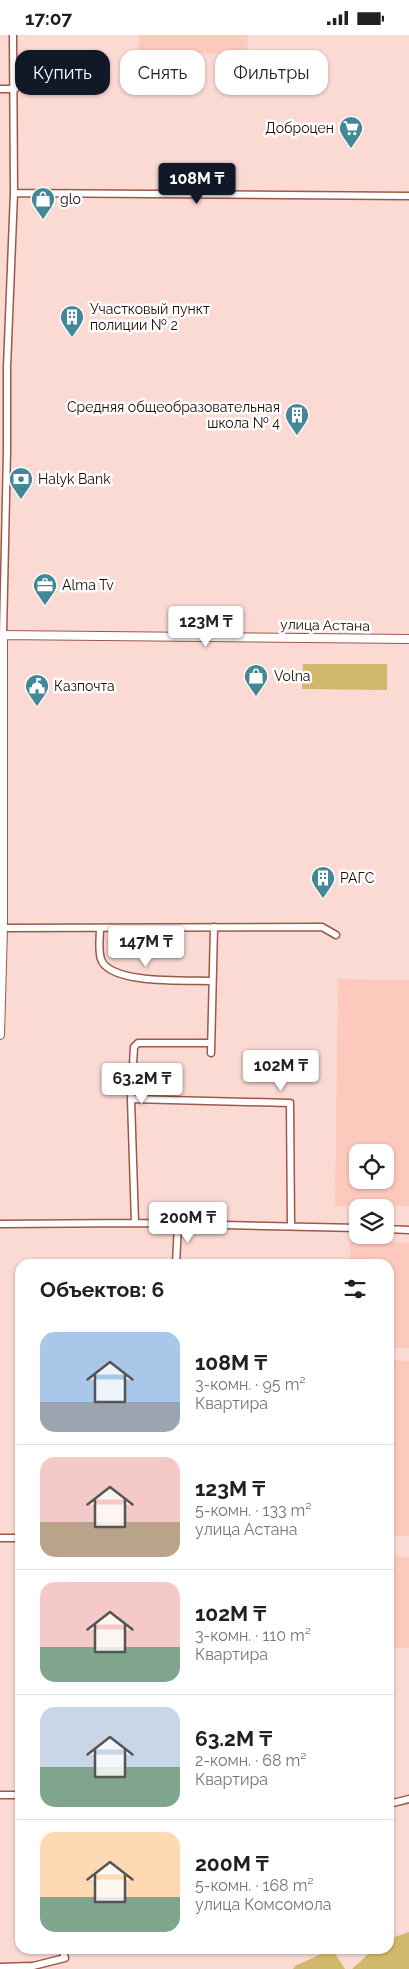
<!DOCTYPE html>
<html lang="ru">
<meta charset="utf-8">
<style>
:root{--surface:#fff;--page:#f6f6f6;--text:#202124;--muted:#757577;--line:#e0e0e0;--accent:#111827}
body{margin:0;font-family:Raleway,sans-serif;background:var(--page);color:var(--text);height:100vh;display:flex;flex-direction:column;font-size:19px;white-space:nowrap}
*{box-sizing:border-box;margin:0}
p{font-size:16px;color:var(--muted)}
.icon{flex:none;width:28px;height:28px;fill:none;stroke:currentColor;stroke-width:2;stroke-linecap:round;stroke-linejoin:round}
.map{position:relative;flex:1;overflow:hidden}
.details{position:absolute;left:15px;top:1224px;width:379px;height:695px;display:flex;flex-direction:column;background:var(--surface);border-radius:15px;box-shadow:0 1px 4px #0004}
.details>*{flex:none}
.guide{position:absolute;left:15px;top:15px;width:380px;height:45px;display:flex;gap:10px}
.buttons{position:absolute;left:349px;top:1109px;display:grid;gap:10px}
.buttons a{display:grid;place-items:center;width:45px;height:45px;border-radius:10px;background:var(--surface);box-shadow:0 1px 4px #0004;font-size:25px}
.price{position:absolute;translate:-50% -42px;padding:0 11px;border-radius:5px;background:#fff;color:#222;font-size:16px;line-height:32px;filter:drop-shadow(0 1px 2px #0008)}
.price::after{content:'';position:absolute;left:50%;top:30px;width:15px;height:11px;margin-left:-8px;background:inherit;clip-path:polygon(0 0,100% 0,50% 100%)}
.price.on{background:var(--accent);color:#fff}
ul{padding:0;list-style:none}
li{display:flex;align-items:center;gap:15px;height:125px;padding:0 25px}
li+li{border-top:1px solid var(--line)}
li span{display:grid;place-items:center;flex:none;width:140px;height:100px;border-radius:15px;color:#555}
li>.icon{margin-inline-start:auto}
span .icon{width:60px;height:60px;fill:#fffc;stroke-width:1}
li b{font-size:21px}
h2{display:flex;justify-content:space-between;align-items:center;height:60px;padding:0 25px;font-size:21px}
.pill{padding:0 18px;border-radius:15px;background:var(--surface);box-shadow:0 1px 4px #0004;font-size:18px;line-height:45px}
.pill.on{background:var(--accent);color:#fff}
.status{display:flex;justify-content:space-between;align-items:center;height:35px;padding:0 25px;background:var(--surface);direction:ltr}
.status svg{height:14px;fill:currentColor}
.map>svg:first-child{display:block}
</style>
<div class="status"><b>17:07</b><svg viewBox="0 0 49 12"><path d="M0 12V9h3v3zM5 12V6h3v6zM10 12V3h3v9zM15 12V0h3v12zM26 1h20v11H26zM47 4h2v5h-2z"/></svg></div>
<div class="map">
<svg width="409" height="1934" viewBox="0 0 409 1934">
<rect width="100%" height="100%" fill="#fbdad3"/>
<path fill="#fec9bd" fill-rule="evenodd" d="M139,0H248L247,19L138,17Z
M338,944L409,945V1171H335ZM358,1118H385V1145H358Z
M350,1206L409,1208V1313H389V1229H350Z
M389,1325L409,1326V1501H389Z
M389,1521L409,1522V1613H389Z"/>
<path fill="#d1b96b" d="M303,629H387V655L302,654Z
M409,1897V1934H352L374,1914H389V1904Z
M332,1914L345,1934H293L295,1931Z"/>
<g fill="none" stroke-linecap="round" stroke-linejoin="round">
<g stroke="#9e5849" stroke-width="9">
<path id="minor" d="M0,54H15
M14,158L409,161
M3,600L7,416V332L14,158L13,0
M0,893L322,892L336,900
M100,893C100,903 98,915 101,924C109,950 190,945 212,946
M211,1018L214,892
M131,1064L290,1068L291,1191
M135,1188L131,1064L134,1012L138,1008H211
M0,1189L135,1188L358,1193
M385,1194L409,1195
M176,1229L178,1189
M0,1503H20
M0,1760H20
M389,1769L409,1764
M0,1932L33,1931L65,1923L62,1914"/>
</g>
<g stroke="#9e5849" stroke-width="10">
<path id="tertiary" d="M0,600L409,604
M0,1000L3,893V600"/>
</g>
<use href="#minor" stroke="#fff" stroke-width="6"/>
<use href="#tertiary" stroke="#fff" stroke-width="8"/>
</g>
<defs>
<g id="supermarket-pin" transform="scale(1.25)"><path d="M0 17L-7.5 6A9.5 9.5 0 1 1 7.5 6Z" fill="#438896" stroke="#fff"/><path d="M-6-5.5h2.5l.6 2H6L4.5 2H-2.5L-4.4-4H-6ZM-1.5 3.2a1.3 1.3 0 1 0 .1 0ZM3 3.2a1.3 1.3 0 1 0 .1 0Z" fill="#fff"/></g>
<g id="shop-pin" transform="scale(1.25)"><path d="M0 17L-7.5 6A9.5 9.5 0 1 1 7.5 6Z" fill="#438896" stroke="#fff"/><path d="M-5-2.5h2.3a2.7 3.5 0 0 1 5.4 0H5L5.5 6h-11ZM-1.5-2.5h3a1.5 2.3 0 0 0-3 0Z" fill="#fff"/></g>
<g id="building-pin" transform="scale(1.25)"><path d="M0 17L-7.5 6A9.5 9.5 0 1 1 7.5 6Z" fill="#438896" stroke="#fff"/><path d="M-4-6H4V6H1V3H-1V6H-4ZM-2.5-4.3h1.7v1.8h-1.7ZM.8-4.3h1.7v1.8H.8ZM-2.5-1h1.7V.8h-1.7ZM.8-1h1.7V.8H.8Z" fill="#fff"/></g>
<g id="bank-pin" transform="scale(1.25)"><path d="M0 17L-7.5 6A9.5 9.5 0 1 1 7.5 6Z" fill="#438896" stroke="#fff"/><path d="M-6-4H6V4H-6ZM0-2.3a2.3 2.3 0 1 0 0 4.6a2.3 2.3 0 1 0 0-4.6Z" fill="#fff"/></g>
<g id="office-pin" transform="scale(1.25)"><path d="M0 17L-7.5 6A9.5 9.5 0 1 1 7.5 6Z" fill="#438896" stroke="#fff"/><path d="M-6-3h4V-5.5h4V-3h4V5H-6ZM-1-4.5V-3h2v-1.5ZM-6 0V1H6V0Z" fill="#fff"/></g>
<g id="civic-pin" transform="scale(1.25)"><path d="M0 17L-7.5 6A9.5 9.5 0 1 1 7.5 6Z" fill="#438896" stroke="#fff"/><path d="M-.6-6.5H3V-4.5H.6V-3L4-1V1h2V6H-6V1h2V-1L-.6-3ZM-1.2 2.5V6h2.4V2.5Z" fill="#fff"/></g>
</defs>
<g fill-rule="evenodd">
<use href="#supermarket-pin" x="351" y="93"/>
<use href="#shop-pin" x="43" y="164"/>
<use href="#building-pin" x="72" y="282"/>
<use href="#building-pin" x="297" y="380"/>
<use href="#bank-pin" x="21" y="444"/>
<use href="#office-pin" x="45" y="550"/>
<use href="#shop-pin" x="256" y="641"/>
<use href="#civic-pin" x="37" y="651"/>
<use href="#building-pin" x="323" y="843"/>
</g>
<g text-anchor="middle" stroke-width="5" stroke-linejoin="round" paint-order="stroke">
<g font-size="14" fill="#220704" stroke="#fff" text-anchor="start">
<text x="334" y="98" text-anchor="end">Доброцен</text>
<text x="60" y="169">glo</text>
<text x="90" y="279">Участковый пункт<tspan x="90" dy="16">полиции № 2</tspan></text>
<text x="280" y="377" text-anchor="end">Средняя общеобразовательная<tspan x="280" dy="16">школа № 4</tspan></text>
<text x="38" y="449">Halyk Bank</text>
<text x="62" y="555">Alma Tv</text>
<text x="274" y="646">Volna</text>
<text x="54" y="656">Казпочта</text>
<text x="340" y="848">РАГС</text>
</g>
<g font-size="14" fill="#220704" stroke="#fff">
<text transform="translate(325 590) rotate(1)" y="5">улица Астана</text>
</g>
</g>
</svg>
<div class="buttons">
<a><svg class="icon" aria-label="locate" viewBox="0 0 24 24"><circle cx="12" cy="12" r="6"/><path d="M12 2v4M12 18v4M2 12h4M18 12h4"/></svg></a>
<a><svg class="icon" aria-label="layers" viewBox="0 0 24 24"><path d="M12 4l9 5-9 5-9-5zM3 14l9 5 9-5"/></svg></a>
</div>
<b class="price on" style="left:197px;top:170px">108M ₸</b>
<b class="price" style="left:206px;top:613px">123M ₸</b>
<b class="price" style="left:146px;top:933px">147M ₸</b>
<b class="price" style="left:281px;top:1057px">102M ₸</b>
<b class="price" style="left:142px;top:1070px">63.2M ₸</b>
<b class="price" style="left:188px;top:1209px">200M ₸</b>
<div class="guide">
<a class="pill on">Купить</a>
<a class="pill">Снять</a>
<a class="pill">Фильтры</a>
</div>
<section class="details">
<h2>Объектов: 6<svg class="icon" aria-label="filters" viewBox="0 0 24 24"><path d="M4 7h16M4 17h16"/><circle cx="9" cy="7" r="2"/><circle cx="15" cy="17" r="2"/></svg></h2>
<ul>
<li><span style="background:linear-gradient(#a9c7e8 70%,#9aa5b1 0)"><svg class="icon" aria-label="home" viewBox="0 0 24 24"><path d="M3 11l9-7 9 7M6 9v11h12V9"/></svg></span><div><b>108M ₸</b><p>3-комн. · 95 m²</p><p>Квартира</p></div></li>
<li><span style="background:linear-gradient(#f6c9c9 65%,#b9a48a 0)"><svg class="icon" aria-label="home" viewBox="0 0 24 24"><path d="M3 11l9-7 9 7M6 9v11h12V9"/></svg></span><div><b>123M ₸</b><p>5-комн. · 133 m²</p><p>улица Астана</p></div></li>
<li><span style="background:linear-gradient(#f6c9c9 65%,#7fa58c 0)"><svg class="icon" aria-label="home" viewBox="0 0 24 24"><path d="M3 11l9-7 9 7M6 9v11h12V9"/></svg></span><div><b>102M ₸</b><p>3-комн. · 110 m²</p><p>Квартира</p></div></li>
<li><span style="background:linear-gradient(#c9d6e8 60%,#7fa58c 0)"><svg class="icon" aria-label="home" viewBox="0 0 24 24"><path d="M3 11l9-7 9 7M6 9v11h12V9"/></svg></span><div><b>63.2M ₸</b><p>2-комн. · 68 m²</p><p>Квартира</p></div></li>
<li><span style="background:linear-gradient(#ffd9b3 65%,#7fa58c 0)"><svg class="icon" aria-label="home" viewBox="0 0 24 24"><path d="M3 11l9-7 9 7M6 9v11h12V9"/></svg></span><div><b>200M ₸</b><p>5-комн. · 168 m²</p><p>улица Комсомола</p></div></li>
</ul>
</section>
</div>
